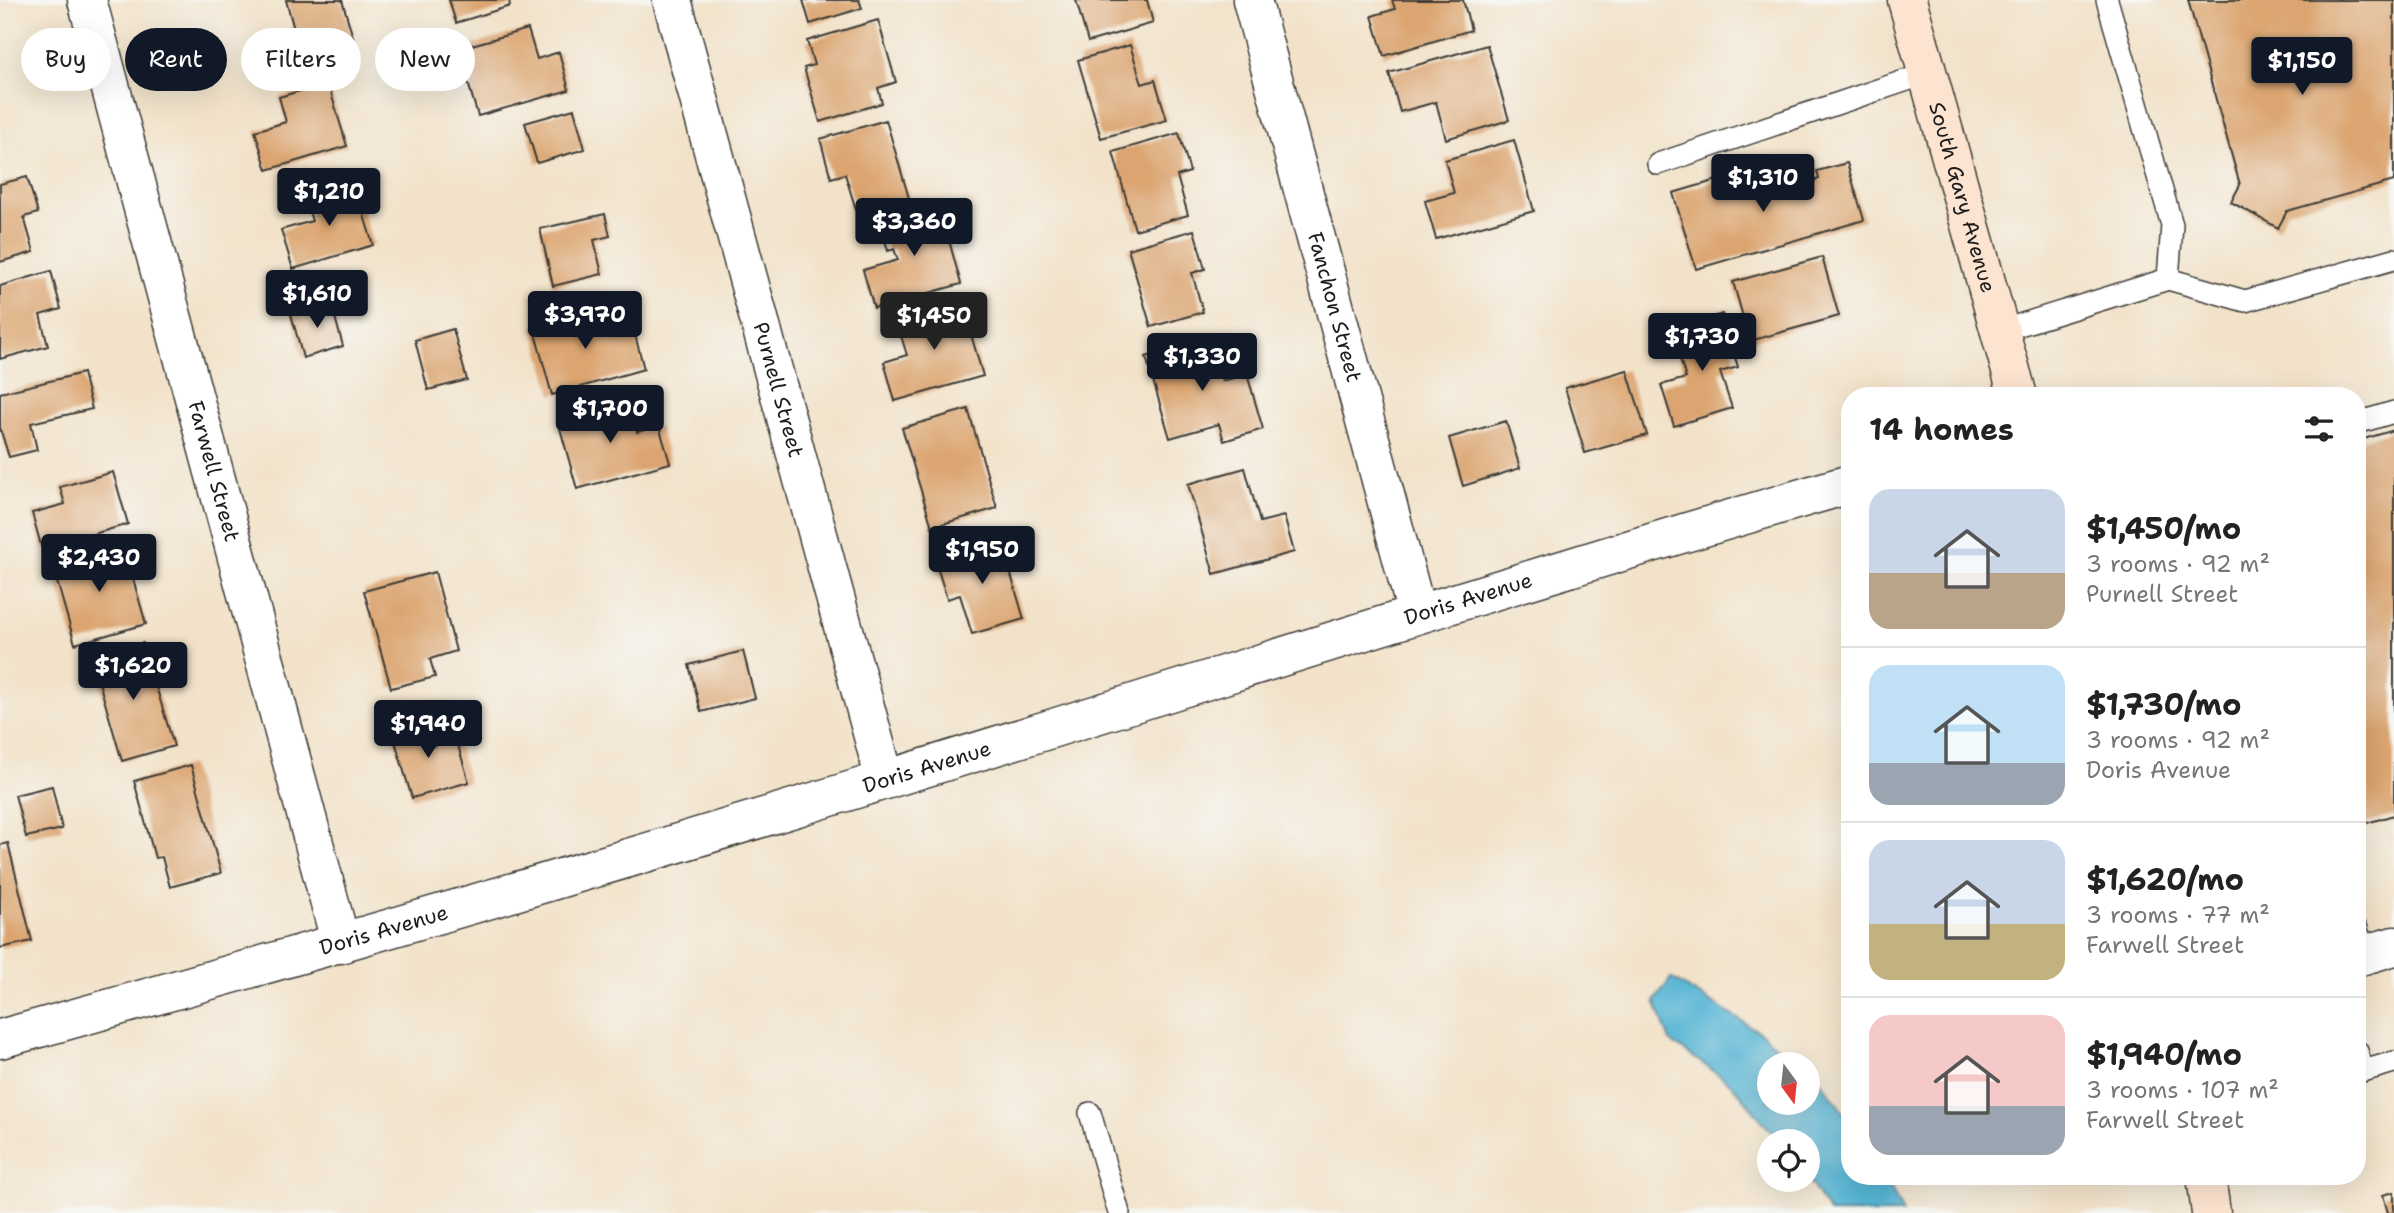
<!DOCTYPE html>
<meta charset="utf-8">
<style>
:root{--surface:#fff;--page:#f6f6f6;--text:#222;--muted:#767676;--line:#e0e0e0;--accent:#111827}
body{margin:0;font-family:"Shantell Sans",sans-serif;background:var(--page);color:var(--text);height:100vh;display:flex;flex-direction:column;font-size:26px;white-space:nowrap}
*{box-sizing:border-box;margin:0}
p{font-size:23px;color:var(--muted)}
.icon{flex:none;width:38px;height:38px;fill:none;stroke:currentColor;stroke-width:2;stroke-linecap:round;stroke-linejoin:round}
.map{position:relative;flex:1;overflow:hidden}
.details{position:absolute;left:1841px;top:387px;width:525px;height:798px;display:flex;flex-direction:column;background:var(--surface);border-radius:28px;box-shadow:0 7px 28px #0002}
.details>*{flex:none}
.banner{position:absolute;left:21px;top:28px;width:665px;height:63px;display:flex;gap:14px}
.needle{width:46px;rotate:165deg}
.fabs{position:absolute;left:1757px;top:1052px;display:grid;gap:14px}
.fabs a{display:grid;place-items:center;width:63px;height:63px;border-radius:50%;background:var(--surface);box-shadow:0 7px 28px #0002;font-size:35px}
.price{position:absolute;translate:-50% -60px;padding:0 16px;border-radius:7px;background:var(--accent);color:#fff;font-size:23px;line-height:46px;filter:drop-shadow(0 2px 4px #0008)}
.price::after{content:'';position:absolute;left:50%;top:42px;width:21px;height:16px;margin-left:-10px;background:inherit;clip-path:polygon(0 0,100% 0,50% 100%)}
.price.on{background:#222;color:#fff}
ul{padding:0;list-style:none}
li{display:flex;align-items:center;gap:21px;height:175px;padding:0 28px}
li+li{border-top:2px solid var(--line)}
li span{display:grid;place-items:center;flex:none;width:196px;height:140px;border-radius:21px;color:#555}
li>.icon{margin-inline-start:auto}
span .icon{width:84px;height:84px;fill:#fffc;stroke-width:1}
li b{font-size:30px}
h2{display:flex;justify-content:space-between;align-items:center;height:84px;padding:0 28px;font-size:30px}
.pill{padding:0 24px;border-radius:32px;background:var(--surface);box-shadow:0 7px 28px #0002;font-size:24px;line-height:63px}
.pill.on{background:var(--accent);color:#fff}
.map>svg:first-child{display:block}
</style>
<div class="map">
<svg width="2394" height="1213" viewBox="0 0 2394 1213">
<rect width="100%" height="100%" fill="#f6f6f2"/>
<filter id="ink" filterUnits="userSpaceOnUse"><feTurbulence type="fractalNoise" baseFrequency=".0143" numOctaves="2"/><feDisplacementMap in="SourceGraphic" scale="14" xChannelSelector="R" yChannelSelector="G"/><feConvolveMatrix kernelMatrix="1 2 1 2 8 2 1 2 1" color-interpolation-filters="sRGB"/></filter>
<filter id="wash" filterUnits="userSpaceOnUse"><feTurbulence type="fractalNoise" baseFrequency=".00686" numOctaves="4" result="noise"/><feDisplacementMap in="SourceGraphic" scale="28" xChannelSelector="R" yChannelSelector="G"/><feGaussianBlur stdDeviation="1.57" result="paint"/><feColorMatrix in="noise" values="0 0 0 0 0 0 0 0 0 0 0 0 0 0 0 0 0 1.4 0 .05"/><feComposite in="paint" operator="in"/></filter>
<g filter="url(#wash)">
<rect width="100%" height="100%" fill="#f2e2c9"/>
<path fill="#55b4d4" stroke="#386878" stroke-width="2" d="M1671,978L1761,1033L1799,1064H1769V1102H1808V1070L1818,1077L1850,1121V1176H1885L1903,1213H1829L1808,1179V1141H1779L1737,1090L1722,1077L1670,1041L1655,1001Z"/>
<g id="blocks">
<path fill="#dba470" d="M286,0H342L357,51L304,66Z
M449,0H509L510,6L456,23Z
M803,0H859L862,8L810,24Z
M1076,0H1147L1153,23L1088,42Z
M1392,0H1463L1471,30L1384,56L1372,16L1395,9Z
M2188,0H2394V181L2287,211L2278,228L2231,202L2240,185Z
M878,20L896,82L878,88L882,103L820,122L804,68L814,65L807,41Z
M528,29L537,59L559,52L569,90L478,116L458,49Z
M1130,45L1142,84L1155,80L1167,120L1101,138L1078,60Z
M1487,45L1509,120L1446,139L1436,102L1400,112L1389,73Z
M328,83L347,146L267,170L255,131L286,122L279,97Z
M574,109L585,149L537,163L525,123Z
M886,120L909,198L857,213L845,174L831,178L820,139Z
M1179,133L1190,172L1177,176L1188,215L1135,230L1113,152Z
M1514,140L1534,211L1436,239L1425,201L1454,193L1445,160Z
M1847,163L1864,220L1696,269L1673,193L1748,171L1756,198L1819,179L1817,171Z
M27,177L38,213L24,217L34,252L0,262V184Z
M354,182L373,245L293,269L281,230L312,221L305,197Z
M939,204L961,284L874,308L863,270L898,260L894,249L888,251L880,221Z
M605,214L610,236L594,240L602,274L553,286L540,229Z
M1194,230L1205,269L1192,273L1203,312L1151,327L1128,249Z
M1822,257L1839,316L1750,341L1733,282Z
M51,271L61,309L40,315L48,346L0,359V286Z
M961,300L983,376L895,401L884,362L907,355L896,320Z
M331,303L343,346L303,358L291,314Z
M603,307L612,338L634,331L644,369L552,395L533,326Z
M1722,314L1738,367L1720,372L1732,408L1674,426L1661,385L1686,378L1679,356L1692,352L1684,326Z
M453,329L467,380L428,390L415,340Z
M1210,338L1223,381L1247,374L1263,429L1224,441L1219,424L1170,438L1146,357Z
M1627,370L1647,435L1585,453L1565,388Z
M83,373L92,409L31,423L37,450L9,457L0,428V393Z
M629,401L637,432L659,426L670,463L577,489L558,421Z
M968,409L997,508L932,527L902,428Z
M1506,421L1520,468L1463,486L1449,438Z
M2394,430V815L2357,826V441Z
M1245,468L1260,522L1284,516L1294,552L1214,574L1188,484Z
M113,472L128,524L42,549L32,513L65,504L60,487Z
M1001,541L1024,619L972,634L960,595L947,599L935,560Z
M123,544L146,624L75,644L52,564Z
M435,572L456,651L430,659L435,677L391,688L364,591Z
M143,643L174,746L122,761L92,658Z
M743,651L755,698L701,712L689,665Z
M425,717L434,746L456,739L469,782L412,798L391,728Z
M191,765L221,873L170,887L162,857L155,858L134,781Z
M52,786L62,829L26,837L15,795Z
M8,843L32,941L0,948V845Z
M2394,1192V1213H2388L2383,1195Z"/>
</g>
</g>
<g filter="url(#ink)">
<use href="#blocks" fill-opacity="0" stroke="#3c3a36" stroke-width="2"/>
<g fill="none" stroke-linecap="round" stroke-linejoin="round">
<g stroke="#3c3a36" stroke-width="24">
<path id="service" d="M2107,0L2172,225L2168,279
M1658,164L1928,73
M2000,331L2168,279L2245,301L2394,259
M2357,423L2394,412
M2357,929L2365,955
M2357,1051L2363,1071L2394,1062
M1090,1113L1119,1213"/>
</g>
<g stroke="#3c3a36" stroke-width="41">
<g id="minor">
<path id="s1" d="M87,0L341,944"/>
<path id="s2" d="M672,0L885,780"/>
<path id="s3" d="M1252,0L1417,614"/>
<path d="M2357,957L2394,946"/>
<path id="s4" d="M0,1039C296,957 591,871 885,780C1206,682 1526,578 1850,484"/>
</g>
</g>
<g stroke="#3c3a36" stroke-width="41">
<g id="secondary">
<path id="s5" d="M1907,0L2018,396"/>
<path d="M2206,1176L2211,1213"/>
</g>
</g>
<use href="#service" stroke="#fff" stroke-width="21"/>
<use href="#minor" stroke="#fff" stroke-width="38"/>
<use href="#secondary" stroke="#fde4d0" stroke-width="38"/>
</g>
</g>
<g text-anchor="middle" stroke-width="5" stroke-linejoin="round" paint-order="stroke">
<g font-size="21" fill="#1c1c1c" stroke="#f6f6f2">
<text dy="7" stroke="none"><textPath href="#s5" startOffset="205">South Gary Avenue</textPath></text>
<text dy="7" stroke="none"><textPath href="#s3" startOffset="318">Fanchon Street</textPath></text>
<text dy="7" stroke="none"><textPath href="#s2" startOffset="404">Purnell Street</textPath></text>
<text dy="7" stroke="none"><textPath href="#s1" startOffset="488">Farwell Street</textPath></text>
<text dy="7" stroke="none"><textPath href="#s4" startOffset="1533">Doris Avenue</textPath></text>
<text dy="7" stroke="none"><textPath href="#s4" startOffset="966">Doris Avenue</textPath></text>
<text dy="7" stroke="none"><textPath href="#s4" startOffset="399">Doris Avenue</textPath></text>
</g>
</g>
</svg>
<div class="fabs">
<a><svg class="needle" viewBox="-14 -14 28 28"><path d="M0-13l5 13h-10z" fill="#e53935"/><path d="M0 13l5-13h-10z" fill="#767676"/></svg></a>
<a><svg class="icon" aria-label="locate" viewBox="0 0 24 24"><circle cx="12" cy="12" r="6"/><path d="M12 2v4M12 18v4M2 12h4M18 12h4"/></svg></a>
</div>
<b class="price" style="left:2302px;top:97px">$1,150</b>
<b class="price" style="left:1763px;top:214px">$1,310</b>
<b class="price" style="left:329px;top:228px">$1,210</b>
<b class="price" style="left:914px;top:258px">$3,360</b>
<b class="price" style="left:317px;top:330px">$1,610</b>
<b class="price" style="left:585px;top:351px">$3,970</b>
<b class="price on" style="left:934px;top:352px">$1,450</b>
<b class="price" style="left:1702px;top:373px">$1,730</b>
<b class="price" style="left:1202px;top:393px">$1,330</b>
<b class="price" style="left:610px;top:445px">$1,700</b>
<b class="price" style="left:982px;top:586px">$1,950</b>
<b class="price" style="left:99px;top:594px">$2,430</b>
<b class="price" style="left:133px;top:702px">$1,620</b>
<b class="price" style="left:428px;top:760px">$1,940</b>
<div class="banner">
<a class="pill">Buy</a>
<a class="pill on">Rent</a>
<a class="pill">Filters</a>
<a class="pill">New</a>
</div>
<section class="details">
<h2>14 homes<svg class="icon" aria-label="filters" viewBox="0 0 24 24"><path d="M4 7h16M4 17h16"/><circle cx="9" cy="7" r="2"/><circle cx="15" cy="17" r="2"/></svg></h2>
<ul>
<li><span style="background:linear-gradient(#c9d6e8 60%,#b9a48a 0)"><svg class="icon" aria-label="home" viewBox="0 0 24 24"><path d="M3 11l9-7 9 7M6 9v11h12V9"/></svg></span><div><b>$1,450/mo</b><p>3 rooms · 92 m²</p><p>Purnell Street</p></div></li>
<li><span style="background:linear-gradient(#bfe0f5 70%,#9aa5b1 0)"><svg class="icon" aria-label="home" viewBox="0 0 24 24"><path d="M3 11l9-7 9 7M6 9v11h12V9"/></svg></span><div><b>$1,730/mo</b><p>3 rooms · 92 m²</p><p>Doris Avenue</p></div></li>
<li><span style="background:linear-gradient(#c9d6e8 60%,#c2b280 0)"><svg class="icon" aria-label="home" viewBox="0 0 24 24"><path d="M3 11l9-7 9 7M6 9v11h12V9"/></svg></span><div><b>$1,620/mo</b><p>3 rooms · 77 m²</p><p>Farwell Street</p></div></li>
<li><span style="background:linear-gradient(#f6c9c9 65%,#9aa5b1 0)"><svg class="icon" aria-label="home" viewBox="0 0 24 24"><path d="M3 11l9-7 9 7M6 9v11h12V9"/></svg></span><div><b>$1,940/mo</b><p>3 rooms · 107 m²</p><p>Farwell Street</p></div></li>
</ul>
</section>
</div>
